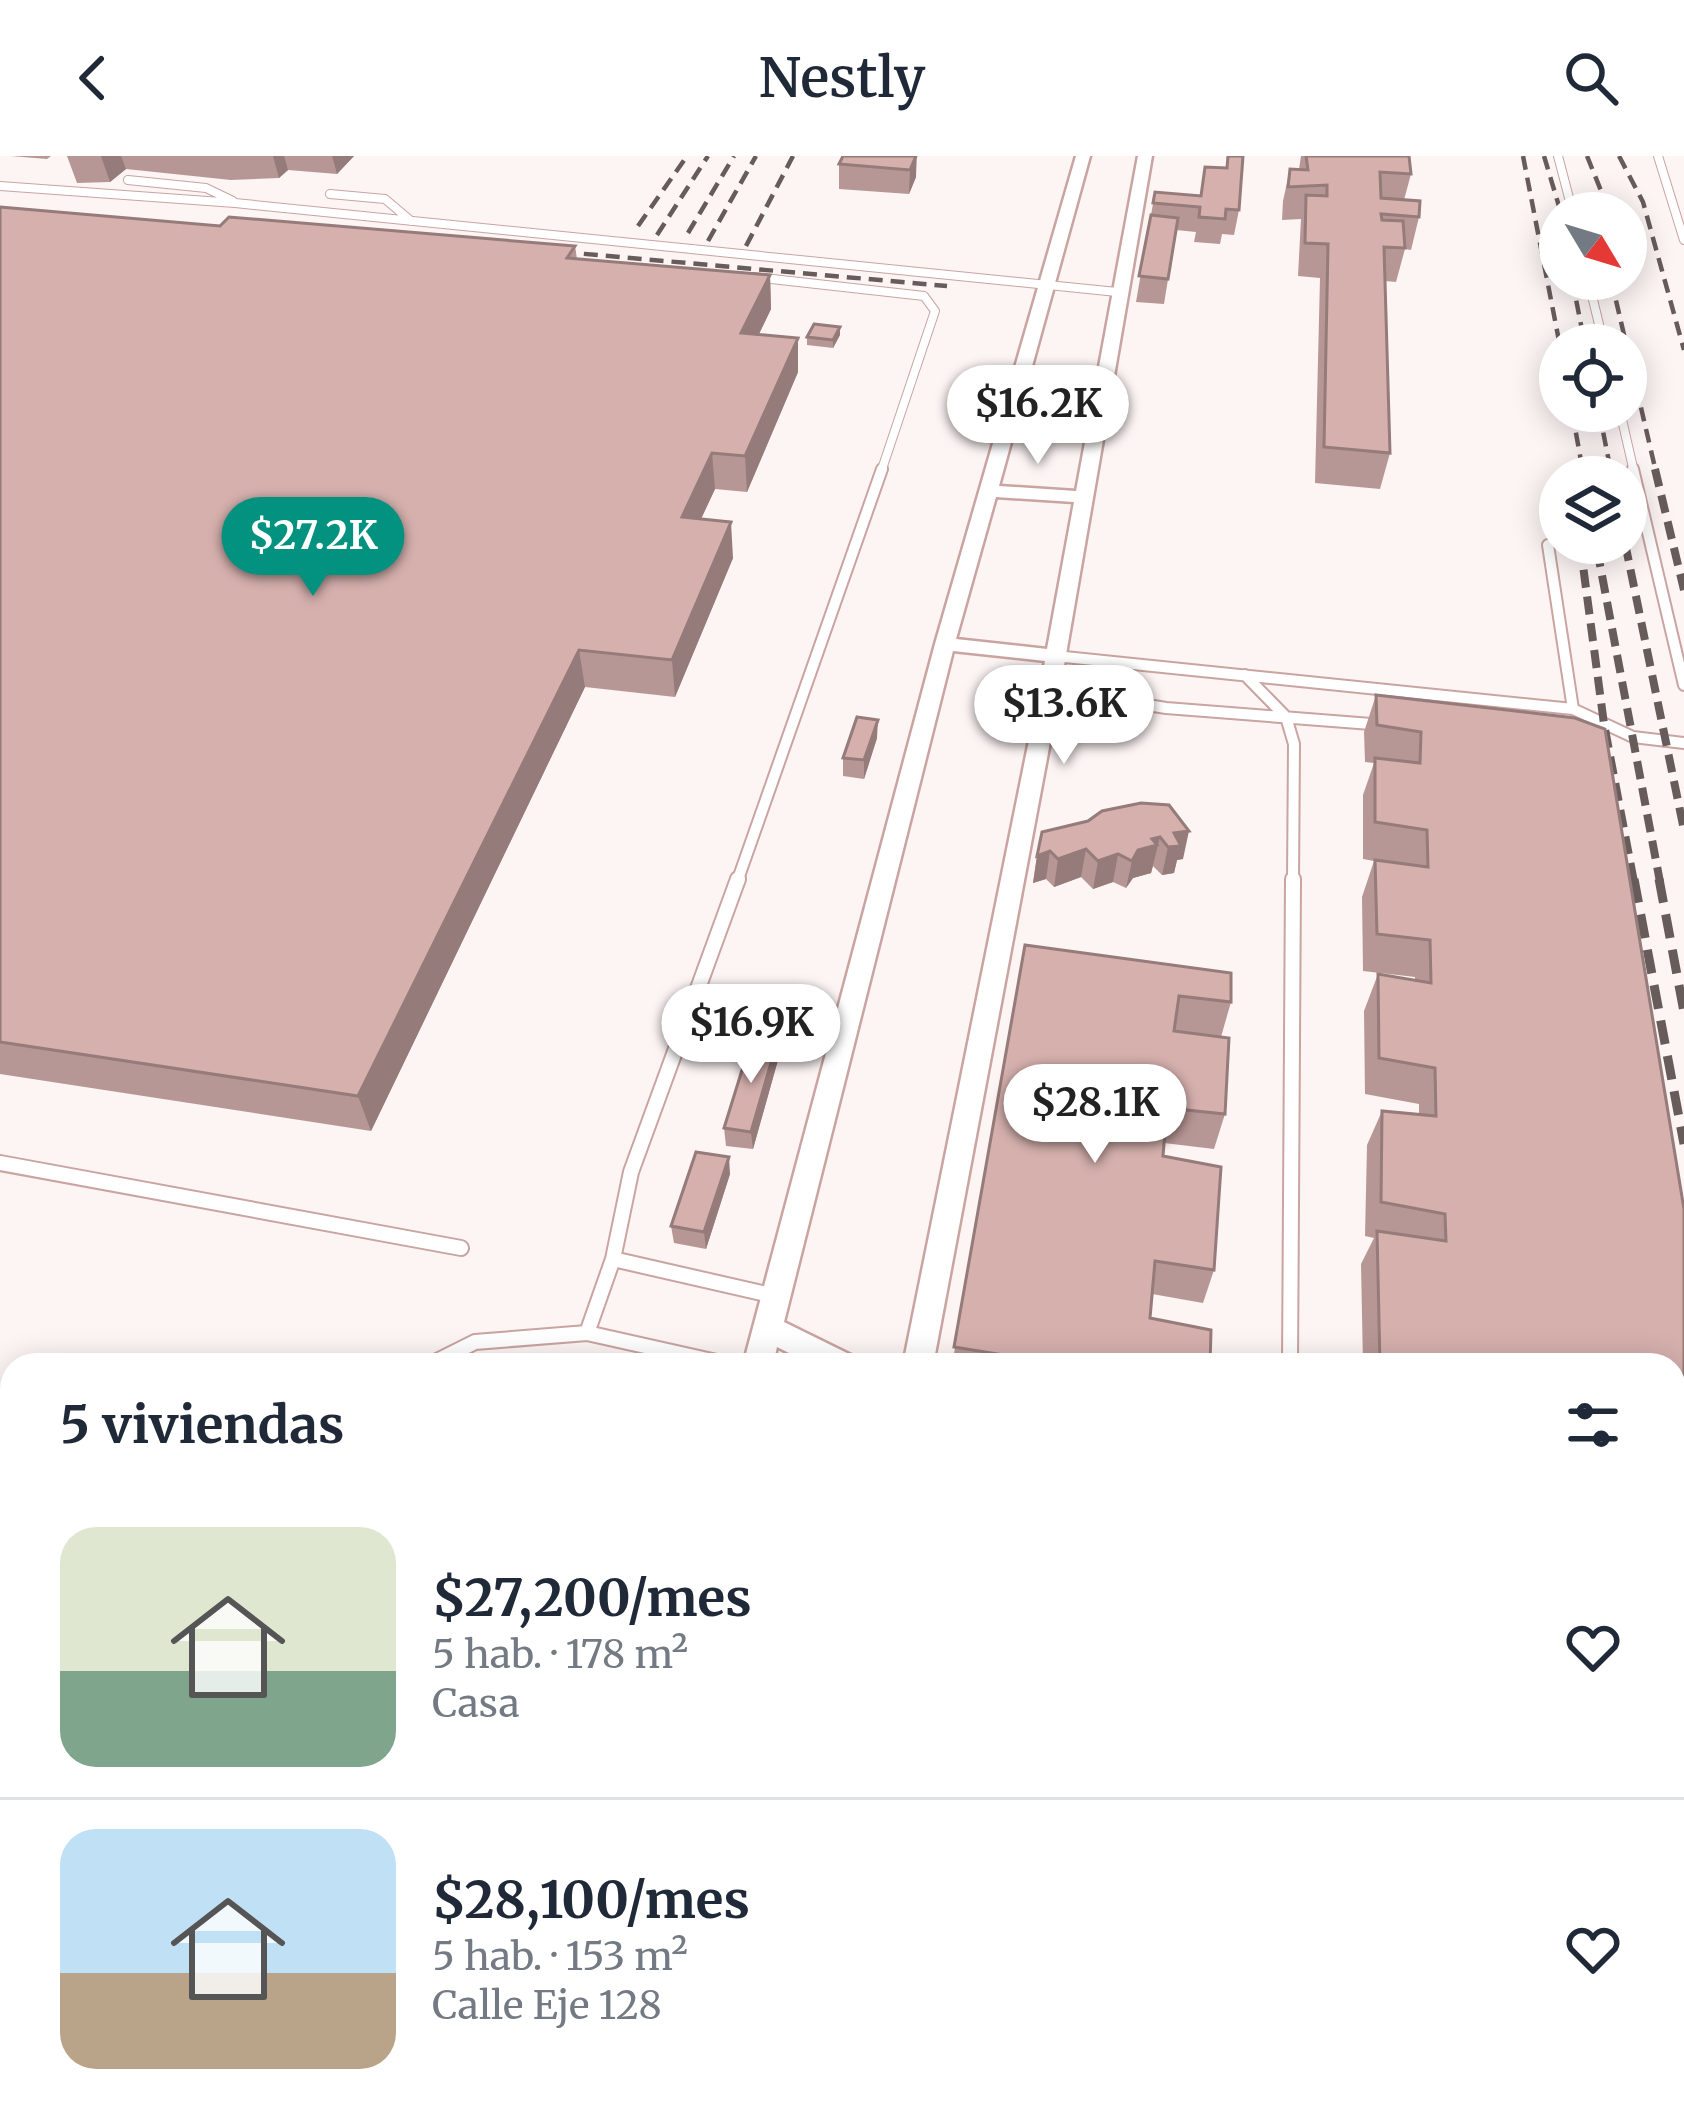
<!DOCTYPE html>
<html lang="es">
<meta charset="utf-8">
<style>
:root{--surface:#fff;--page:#f2f2f3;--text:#1f2937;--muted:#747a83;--line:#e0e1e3;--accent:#02927f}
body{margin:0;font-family:Merriweather,serif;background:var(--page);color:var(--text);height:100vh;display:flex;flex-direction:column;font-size:45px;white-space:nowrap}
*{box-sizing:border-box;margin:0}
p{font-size:39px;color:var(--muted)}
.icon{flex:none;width:66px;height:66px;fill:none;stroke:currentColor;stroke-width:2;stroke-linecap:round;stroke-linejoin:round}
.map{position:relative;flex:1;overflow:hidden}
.details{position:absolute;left:0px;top:1197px;width:1686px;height:771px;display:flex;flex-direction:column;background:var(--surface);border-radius:36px 36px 0 0;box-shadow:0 6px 30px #0003}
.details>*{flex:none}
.needle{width:78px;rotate:128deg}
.tools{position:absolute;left:1539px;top:36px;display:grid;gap:24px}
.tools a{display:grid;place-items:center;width:108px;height:108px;border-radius:50%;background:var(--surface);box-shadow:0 6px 30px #0003;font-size:60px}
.price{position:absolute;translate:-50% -102px;padding:0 27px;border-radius:42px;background:#fff;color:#222;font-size:39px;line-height:78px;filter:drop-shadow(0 3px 6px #0008)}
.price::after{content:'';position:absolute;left:50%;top:72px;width:36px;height:27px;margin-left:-18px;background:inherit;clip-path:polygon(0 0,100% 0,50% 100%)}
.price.on{background:var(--accent);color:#fff}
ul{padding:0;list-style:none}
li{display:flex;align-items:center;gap:36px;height:300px;padding:0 60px}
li+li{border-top:3px solid var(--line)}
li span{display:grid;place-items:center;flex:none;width:336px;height:240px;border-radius:36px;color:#555}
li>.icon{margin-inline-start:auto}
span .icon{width:144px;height:144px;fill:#fffc;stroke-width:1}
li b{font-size:51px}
h2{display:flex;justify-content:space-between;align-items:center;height:144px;padding:0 60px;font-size:51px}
header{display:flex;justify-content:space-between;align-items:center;height:156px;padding:0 60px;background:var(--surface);font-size:54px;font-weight:600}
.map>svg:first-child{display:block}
</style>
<header><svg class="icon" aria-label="back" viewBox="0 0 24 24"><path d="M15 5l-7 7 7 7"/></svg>Nestly<svg class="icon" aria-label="search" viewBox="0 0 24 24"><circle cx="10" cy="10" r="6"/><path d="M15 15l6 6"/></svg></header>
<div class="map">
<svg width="1684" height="1966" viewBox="0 0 1684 1966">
<rect width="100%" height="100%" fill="#fdf4f4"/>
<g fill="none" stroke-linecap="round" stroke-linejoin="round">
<g stroke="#c9a4a1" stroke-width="10">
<path id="lane-far3" d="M1558,0L1573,57
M1658,0L1684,84
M128,24L206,32L233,45
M0,30L235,47L1117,136
M330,38L385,43L411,65
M754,121L924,140L935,155L881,316
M1588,123L1604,189
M1620,255L1634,316"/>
</g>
<g stroke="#c9a4a1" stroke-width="14">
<path id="lane-far2" d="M1633,313L1684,529
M1548,389L1573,553
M1055,500L1573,553L1633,581L1684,587
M1245,519L1286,561L1294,588L1293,726
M1050,533L1166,552L1384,569
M737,726L882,313"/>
</g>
<g stroke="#c9a4a1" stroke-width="18">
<path id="lane-far1" d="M0,1007L461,1092
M613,1103L775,1140
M587,1177L730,1209
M429,1209L475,1186L587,1177L613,1103L631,1016L738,723
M1290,1209L1293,723
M0,1261L12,1263"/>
</g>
<g stroke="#c9a4a1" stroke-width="22">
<path id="lane" d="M0,1261L12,1263"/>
</g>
<g stroke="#c9a4a1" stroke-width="5">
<path id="street" d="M1076,0H1090L999,330L1076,335L1138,0H1152L1060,533L933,1209H903L1045,505L953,495L784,1166L853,1200L857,1209H813L777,1191L773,1209H743L935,488ZM996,341L1074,346L1047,493L956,483Z
M560,1956H600L597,1966H557Z
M753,1956H793L791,1966H751Z"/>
</g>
<g stroke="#c9a4a1" stroke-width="5">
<path id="secondary" d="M1684,1581V1633L1674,1634V1582Z
M12,1713V1767L0,1768V1714Z"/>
</g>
<use href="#lane-far3" stroke="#fff" stroke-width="8"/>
<use href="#lane-far2" stroke="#fff" stroke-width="10"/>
<use href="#lane-far1" stroke="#fff" stroke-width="14"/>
<use href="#lane" stroke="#fff" stroke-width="18"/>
<use href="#street" fill="#fff" fill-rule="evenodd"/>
<use href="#secondary" fill="#c3f4ec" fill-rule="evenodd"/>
<path stroke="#685c5b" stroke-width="4.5" stroke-dasharray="14 8" stroke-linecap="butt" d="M1523,0L1560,190
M1544,0L1561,57
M1587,0L1610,57
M1619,0L1643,46L1684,194
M638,70L687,0
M688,77L734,0
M657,79L708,0
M708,85L756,0
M746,90L793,0
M540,94L947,130
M1572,123L1585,189
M1611,123L1656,316
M1572,255L1583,316
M1599,255L1611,316"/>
<path stroke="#685c5b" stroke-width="8" stroke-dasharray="18 9" stroke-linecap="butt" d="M1582,313L1584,321
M1610,313L1612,321
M1655,313L1684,434
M1580,387L1604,568L1634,726
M1625,387L1684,674
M1597,393L1660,726"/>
<path stroke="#685c5b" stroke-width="9" stroke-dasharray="24 12" stroke-linecap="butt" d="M1634,723L1684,988
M1659,723L1684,856"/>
</g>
<path fill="#b79795" d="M11,0H51L47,3Z
M67,0H354L337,18L288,14L279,22L231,24L126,13L110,26L77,27Z
M917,0L916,21L909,38L839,33V8Z
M1228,0L1239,54L1234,79L1222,78L1220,88L1194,86L1196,76L1176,74L1164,148L1136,146L1155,36L1200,40L1226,12Z
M1301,0H1409L1411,18L1404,44L1419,61L1411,94L1405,93L1396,126L1385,125L1390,297L1380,333L1315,327L1320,122L1298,120L1301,63L1282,64L1283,45L1290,13H1299Z
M0,51L220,70L575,90L577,103L770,119L771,153L759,178L798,216L747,336L715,333L701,363L733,402L675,541L585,531L371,975L0,918Z
M840,179L833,192L807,189V181Z
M1376,539L1575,562L1684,1053V1486L1674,1484V1209H1363L1361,1108L1374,1082L1365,1080L1367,989L1382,955L1419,958V948L1365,938L1364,855L1378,818L1415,824V821L1363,815L1362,741L1374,705L1363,703V639L1374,607L1365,606L1364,576Z
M877,582L864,623L843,620V602Z
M1141,647L1183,703L1177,704L1174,717L1162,719L1153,710L1151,717L1133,722L1126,732L1113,726L1093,733L1081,721L1054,731L1046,723L1033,727L1037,700L1088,665Z
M1025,789L1231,846L1221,881L1225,958L1214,993L1164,987L1163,1000L1214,1114L1203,1147L1152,1138L1150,1162L1210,1209H952Z
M777,886L778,904L753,993L726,990L724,972Z
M730,1018L706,1093L674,1087L671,1070Z"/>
<path fill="#957b79" d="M101,0H121L126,13L110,26Z
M273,0H284L288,14L279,22Z
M332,0H354L337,18Z
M916,0V21L909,38L910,14Z
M770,119L771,153L743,211L741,177Z
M840,171V179L833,192V184Z
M798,182V216L747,336L745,300Z
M712,297L715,333L685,397L682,361Z
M731,366L733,402L675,541L672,504Z
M579,494L585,531L371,975L358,940Z
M878,564L877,582L864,623V604Z
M1189,675L1183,703L1177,704L1174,717L1162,719L1168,691L1174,677Z
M1160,681L1151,717L1133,722L1126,732L1132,705L1138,694L1152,683Z
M1086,693L1081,721L1054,731L1058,703Z
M1050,695L1046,723L1033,727L1037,700Z
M1118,698L1113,726L1093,733L1098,705Z
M777,886L778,904L753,993L751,976Z
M729,1001L730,1018L706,1093L704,1076Z"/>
<path fill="#d5b0ad" stroke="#957b79" stroke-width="3" d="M843,0H916L910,14L839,8Z
M1228,0H1243L1239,54L1226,53L1225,63L1199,61L1200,51L1153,47L1155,36L1201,40L1205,11L1227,12Z
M1306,0H1409L1411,18L1380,16L1381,42L1420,45L1419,61L1381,58L1382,64L1403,65L1405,92L1384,91L1390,297L1324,291L1328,88L1305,87L1306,39L1327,40V29L1288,31L1290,13L1308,14Z
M0,51L220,70L229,61L575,90L567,102L770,119L741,177L798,182L745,300L712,297L682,361L731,366L672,504L579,494L358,940L0,886Z
M1151,59L1178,62L1168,123L1139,120Z
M814,168L840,171L833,184L807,181Z
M1376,539L1575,562L1605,573L1684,1053V1455L1674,1454V1209H1380L1377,1075L1446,1085L1445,1058L1381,1046L1382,955L1436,960L1435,912L1379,902L1378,818L1431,827L1430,784L1377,778L1375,704L1428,711L1427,674L1375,666V602L1420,607L1421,576L1377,569Z
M857,561L878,564L864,604L843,602Z
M1141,647L1169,649L1189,675L1174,677L1181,690L1168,691L1160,681L1152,683L1157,689L1138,694L1132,705L1118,698L1098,705L1086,693L1058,703L1050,695L1037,700L1042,676L1088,665L1102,655Z
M1025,789L1231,817V846L1179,840L1174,875L1229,882L1225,958L1167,952L1163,1000L1221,1011L1214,1114L1155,1105L1150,1162L1211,1174L1210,1209H1066L954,1191Z
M752,882L777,886L751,976L724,972Z
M696,996L729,1001L704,1076L671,1070Z"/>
</svg>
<div class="tools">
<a><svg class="needle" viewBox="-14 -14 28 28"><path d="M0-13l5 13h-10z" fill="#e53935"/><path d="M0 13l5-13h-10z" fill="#747a83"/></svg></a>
<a><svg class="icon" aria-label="locate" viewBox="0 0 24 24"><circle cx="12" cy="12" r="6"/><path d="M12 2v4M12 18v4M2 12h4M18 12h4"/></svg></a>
<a><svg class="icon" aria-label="layers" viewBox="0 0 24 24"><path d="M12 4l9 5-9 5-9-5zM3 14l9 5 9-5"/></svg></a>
</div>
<b class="price" style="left:1038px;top:311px">$16.2K</b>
<b class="price on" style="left:313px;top:443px">$27.2K</b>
<b class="price" style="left:1064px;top:611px">$13.6K</b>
<b class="price" style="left:751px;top:930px">$16.9K</b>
<b class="price" style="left:1095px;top:1010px">$28.1K</b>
<section class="details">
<h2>5 viviendas<svg class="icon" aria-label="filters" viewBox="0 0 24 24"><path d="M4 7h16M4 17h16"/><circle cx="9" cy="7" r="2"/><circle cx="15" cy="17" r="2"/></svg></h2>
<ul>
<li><span style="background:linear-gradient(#dfe7d0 60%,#7fa58c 0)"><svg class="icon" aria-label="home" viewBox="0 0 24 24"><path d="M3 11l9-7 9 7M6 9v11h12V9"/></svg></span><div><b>$27,200/mes</b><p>5 hab. · 178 m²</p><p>Casa</p></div><svg class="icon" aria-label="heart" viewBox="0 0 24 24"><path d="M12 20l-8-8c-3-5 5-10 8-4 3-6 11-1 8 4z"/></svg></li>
<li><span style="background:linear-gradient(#bfe0f5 60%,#b9a48a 0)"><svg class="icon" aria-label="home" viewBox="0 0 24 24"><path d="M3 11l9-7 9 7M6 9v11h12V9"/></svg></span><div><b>$28,100/mes</b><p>5 hab. · 153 m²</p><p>Calle Eje 128</p></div><svg class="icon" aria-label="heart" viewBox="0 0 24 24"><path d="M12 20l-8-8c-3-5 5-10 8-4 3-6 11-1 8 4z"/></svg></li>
</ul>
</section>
</div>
